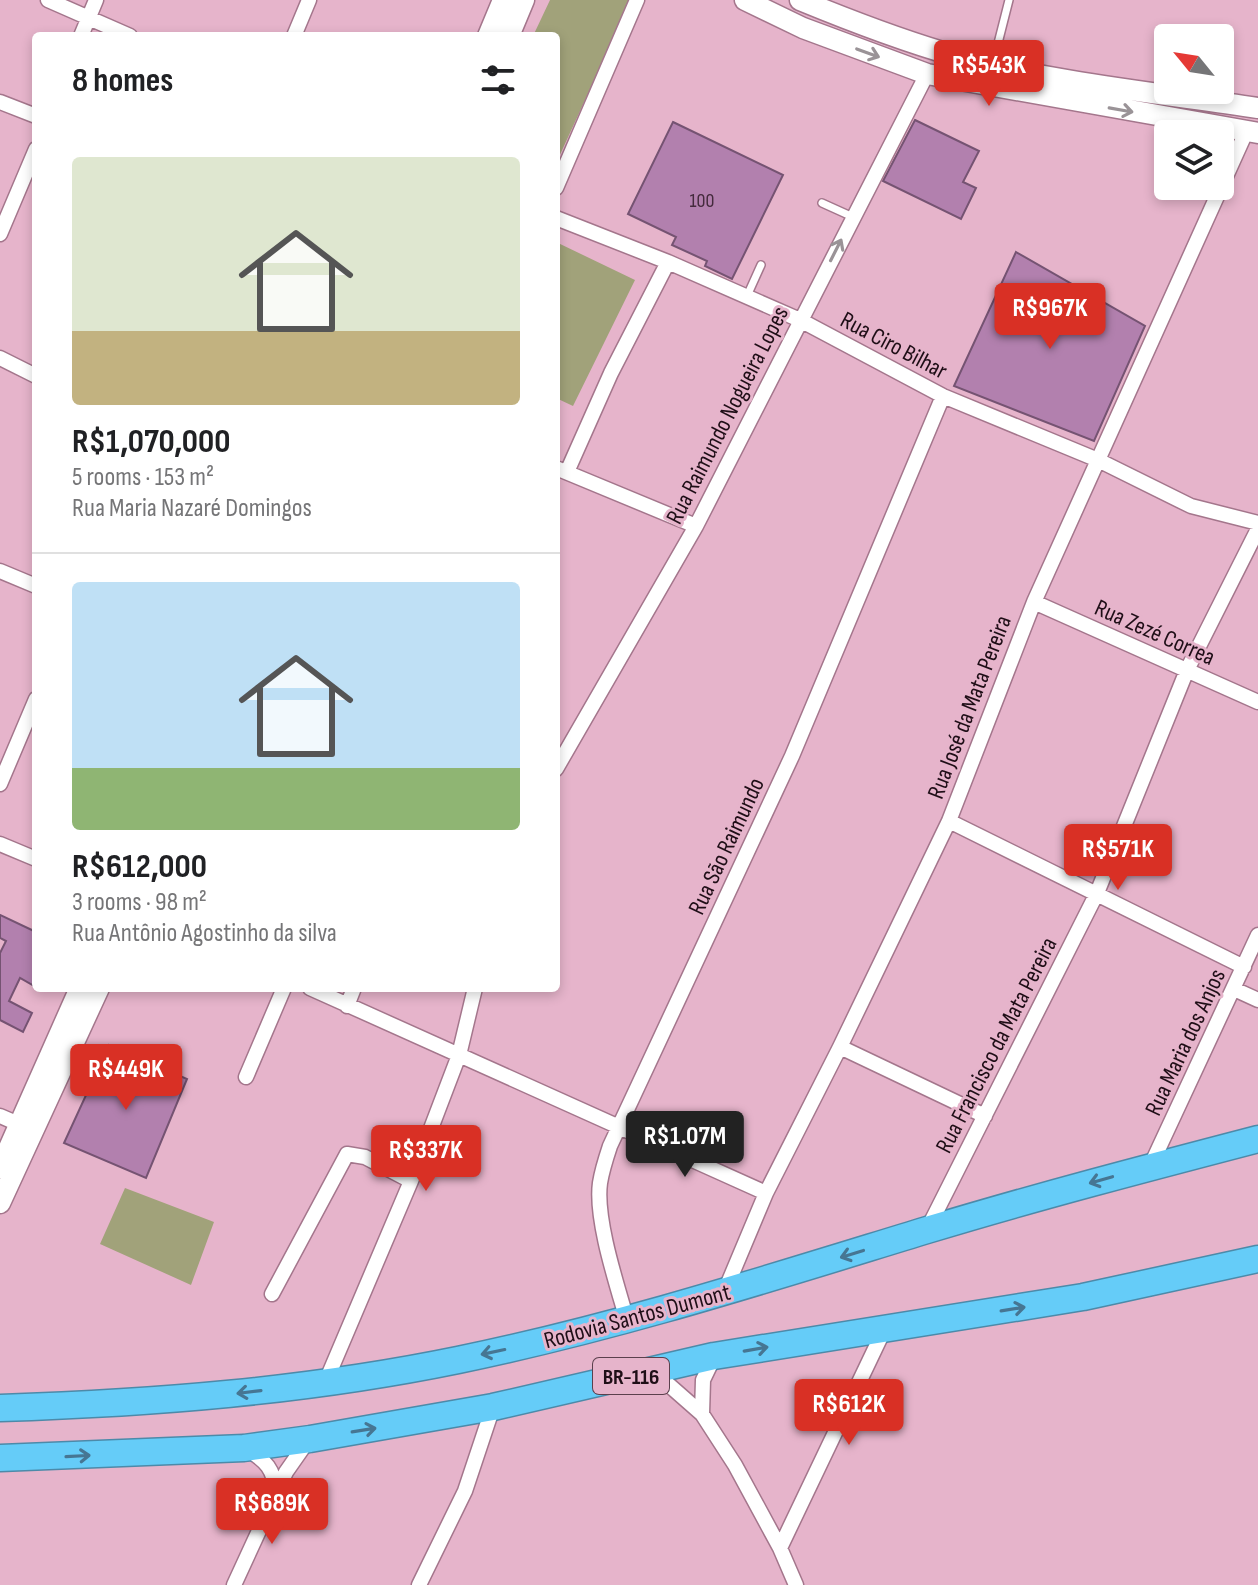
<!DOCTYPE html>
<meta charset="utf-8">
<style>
:root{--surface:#fff;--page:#f6f6f6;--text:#202124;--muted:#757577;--line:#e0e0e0;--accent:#d93025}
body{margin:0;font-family:"Sofia Sans Condensed",sans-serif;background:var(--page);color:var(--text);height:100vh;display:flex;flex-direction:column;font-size:30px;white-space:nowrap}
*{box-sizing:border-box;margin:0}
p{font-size:26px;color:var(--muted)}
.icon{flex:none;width:44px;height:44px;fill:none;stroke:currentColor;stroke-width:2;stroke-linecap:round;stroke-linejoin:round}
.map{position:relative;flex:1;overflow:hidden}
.panel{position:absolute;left:32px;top:32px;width:528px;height:960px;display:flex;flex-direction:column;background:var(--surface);border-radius:8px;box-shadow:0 4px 12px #0003}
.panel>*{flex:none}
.needle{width:52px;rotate:300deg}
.controls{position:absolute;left:1154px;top:24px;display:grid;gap:16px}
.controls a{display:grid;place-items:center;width:80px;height:80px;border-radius:8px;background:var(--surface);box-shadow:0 4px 12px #0003;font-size:40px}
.price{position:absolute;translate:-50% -68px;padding:0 18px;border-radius:8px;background:var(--accent);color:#fff;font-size:26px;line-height:52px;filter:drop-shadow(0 2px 4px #0008)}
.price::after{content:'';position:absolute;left:50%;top:48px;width:24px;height:18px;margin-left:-12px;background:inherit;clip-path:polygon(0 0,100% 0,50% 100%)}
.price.current{background:#222;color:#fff}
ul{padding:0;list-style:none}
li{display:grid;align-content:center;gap:16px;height:424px;padding:0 40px}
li+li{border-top:2px solid var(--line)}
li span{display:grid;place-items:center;height:248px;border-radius:8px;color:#555}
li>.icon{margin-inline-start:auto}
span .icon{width:144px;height:144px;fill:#fffc;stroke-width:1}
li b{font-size:34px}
h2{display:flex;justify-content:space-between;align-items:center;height:96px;padding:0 40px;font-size:34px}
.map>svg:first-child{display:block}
</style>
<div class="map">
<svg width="1258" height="1585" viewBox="0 0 1258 1585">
<rect width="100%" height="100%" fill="#e6b4cb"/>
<path fill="#a1a27a" d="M550,0H631L558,159L556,157V36H533Z
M556,242L635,280L573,406L556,398Z
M125,1188L214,1222L191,1285L100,1244Z"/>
<path fill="#b280ae" stroke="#755372" stroke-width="2" d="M915,120L979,151L963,182L976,188L961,219L883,181Z
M673,122L783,175L732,279L705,266L707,261L672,245L676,237L628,214Z
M1016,252L1145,326L1094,441L954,386Z
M0,915L36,932V987L20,978L9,1001L32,1013L23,1032L0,1020V953L6,941L0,938Z
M109,1045L187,1079L146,1178L64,1143Z"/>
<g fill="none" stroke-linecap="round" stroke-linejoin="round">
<g stroke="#a4768c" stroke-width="10">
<path id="lane" d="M993,63L1009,0
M822,203L853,217
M747,296L761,265"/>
</g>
<g stroke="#a4768c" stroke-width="17">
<path id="street" d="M48,0L130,36
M81,36L96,0
M294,36L309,0
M0,102L36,116
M556,188L637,0
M556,218L668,262L800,320L943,396L1098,460L1191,506L1258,523
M0,234L36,149
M0,358L36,376
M556,468L696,526
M567,472L611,373L668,262
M0,571L36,586
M1034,602L1258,702
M556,769L696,526L927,74
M0,784L36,699
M949,821L1244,967
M0,844L36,859
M310,988L766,1193
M1234,989L1258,1000
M347,1006L354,988
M840,1047L985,1116
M246,1077L284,988
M0,1116L21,1125
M1150,1167L1258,935
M927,1230L1097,893L1187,670L1258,529
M724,1293L766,1193L840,1047L949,821L1034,602L1246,132
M272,1294L347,1154L365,1157L411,1181
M627,1320C617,1285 595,1219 600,1183C602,1170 606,1158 610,1146L792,756L943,396
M647,1375L669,1385L702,1414L735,1465L780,1548L796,1585
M326,1381L411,1181L459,1055L475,988
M702,1414L703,1380L714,1357
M247,1449C266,1461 274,1469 276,1492
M780,1548L884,1330
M234,1585L286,1472L307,1442
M419,1585L465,1491L493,1407"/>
</g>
<g stroke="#a4768c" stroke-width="23">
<path id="secondary" d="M745,0L803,28L927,74L1258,133
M800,0C851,21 903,41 956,56C1054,83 1158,93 1258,108
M488,36L503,0
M509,36L524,0
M0,1168L80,988
M0,1203L99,988"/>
</g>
<g stroke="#4c8aa9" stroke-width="29">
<path id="highway" d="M0,1408C153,1403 307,1391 458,1360C618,1327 770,1278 927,1230C1036,1197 1147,1168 1258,1139
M0,1458L244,1448L310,1439L493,1407L714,1356L1083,1297L1258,1259"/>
</g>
<use href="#lane" stroke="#fff" stroke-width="7"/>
<use href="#street" stroke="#fff" stroke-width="14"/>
<use href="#secondary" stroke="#fff" stroke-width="20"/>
<use href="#highway" stroke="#65ccf8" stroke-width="26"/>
</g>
<defs><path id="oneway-shaft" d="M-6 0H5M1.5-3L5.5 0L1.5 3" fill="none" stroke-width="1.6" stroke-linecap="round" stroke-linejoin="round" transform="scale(2)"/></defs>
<g stroke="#9a9397">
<use href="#oneway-shaft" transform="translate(868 53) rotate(20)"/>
<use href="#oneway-shaft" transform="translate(1121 110) rotate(10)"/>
<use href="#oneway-shaft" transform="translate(836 250) rotate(-63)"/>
</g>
<g stroke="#467693">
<use href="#oneway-shaft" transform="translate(1101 1180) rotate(164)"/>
<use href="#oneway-shaft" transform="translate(852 1254) rotate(163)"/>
<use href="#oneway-shaft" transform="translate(1013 1309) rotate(-9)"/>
<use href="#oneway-shaft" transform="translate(756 1349) rotate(-10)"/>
<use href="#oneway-shaft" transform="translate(493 1352) rotate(168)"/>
<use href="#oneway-shaft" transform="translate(249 1392) rotate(173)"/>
<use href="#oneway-shaft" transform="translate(364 1430) rotate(-9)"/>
<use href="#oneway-shaft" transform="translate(78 1456) rotate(-3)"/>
</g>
<g text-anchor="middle" stroke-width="6" stroke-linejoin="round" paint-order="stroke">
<g font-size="20" fill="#442a3d">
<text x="702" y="207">100</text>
</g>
<rect fill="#e6b4cb" stroke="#5b404d" stroke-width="2" x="593" y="1358" width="76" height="36" rx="6"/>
<g font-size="22" font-weight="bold" fill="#1f0e17">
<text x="631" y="1384">BR-116</text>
</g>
<g font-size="24" fill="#1f0e17" stroke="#e6b4cb">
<text transform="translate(894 345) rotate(28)" y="8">Rua Ciro Bilhar</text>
<text transform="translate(727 415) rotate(-63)" y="8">Rua Raimundo Nogueira Lopes</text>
<text transform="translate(1155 632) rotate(24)" y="8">Rua Zezé Correa</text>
<text transform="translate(969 707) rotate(-69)" y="8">Rua José da Mata Pereira</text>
<text transform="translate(726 846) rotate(-65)" y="8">Rua São Raimundo</text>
<text transform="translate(1185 1042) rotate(-65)" y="8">Rua Maria dos Anjos</text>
<text transform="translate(996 1045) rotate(-63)" y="8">Rua Francisco da Mata Pereira</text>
<text transform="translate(637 1316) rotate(-15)" y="8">Rodovia Santos Dumont</text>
</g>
</g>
</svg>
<div class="controls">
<a><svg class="needle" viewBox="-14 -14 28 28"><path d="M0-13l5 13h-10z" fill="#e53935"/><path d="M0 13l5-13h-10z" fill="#757577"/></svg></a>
<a><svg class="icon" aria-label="layers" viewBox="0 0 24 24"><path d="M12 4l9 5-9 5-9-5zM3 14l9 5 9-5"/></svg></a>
</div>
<b class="price" style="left:989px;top:108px">R$543K</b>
<b class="price" style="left:1050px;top:351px">R$967K</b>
<b class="price" style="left:1118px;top:892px">R$571K</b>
<b class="price" style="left:126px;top:1112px">R$449K</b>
<b class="price current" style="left:685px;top:1179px">R$1.07M</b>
<b class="price" style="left:426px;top:1193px">R$337K</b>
<b class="price" style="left:849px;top:1447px">R$612K</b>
<b class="price" style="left:272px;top:1546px">R$689K</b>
<section class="panel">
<h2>8 homes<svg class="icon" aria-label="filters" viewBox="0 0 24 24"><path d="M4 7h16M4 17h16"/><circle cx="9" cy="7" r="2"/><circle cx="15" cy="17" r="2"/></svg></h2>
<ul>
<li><span style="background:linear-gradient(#dfe7d0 70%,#c2b280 0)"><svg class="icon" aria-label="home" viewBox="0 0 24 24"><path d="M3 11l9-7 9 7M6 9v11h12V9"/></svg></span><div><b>R$1,070,000</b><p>5 rooms · 153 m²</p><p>Rua Maria Nazaré Domingos</p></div></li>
<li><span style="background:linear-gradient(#bfe0f5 75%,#8fb573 0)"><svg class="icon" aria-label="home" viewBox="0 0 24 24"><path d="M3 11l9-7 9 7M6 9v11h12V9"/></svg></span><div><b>R$612,000</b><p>3 rooms · 98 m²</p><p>Rua Antônio Agostinho da silva</p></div></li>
</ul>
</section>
</div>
